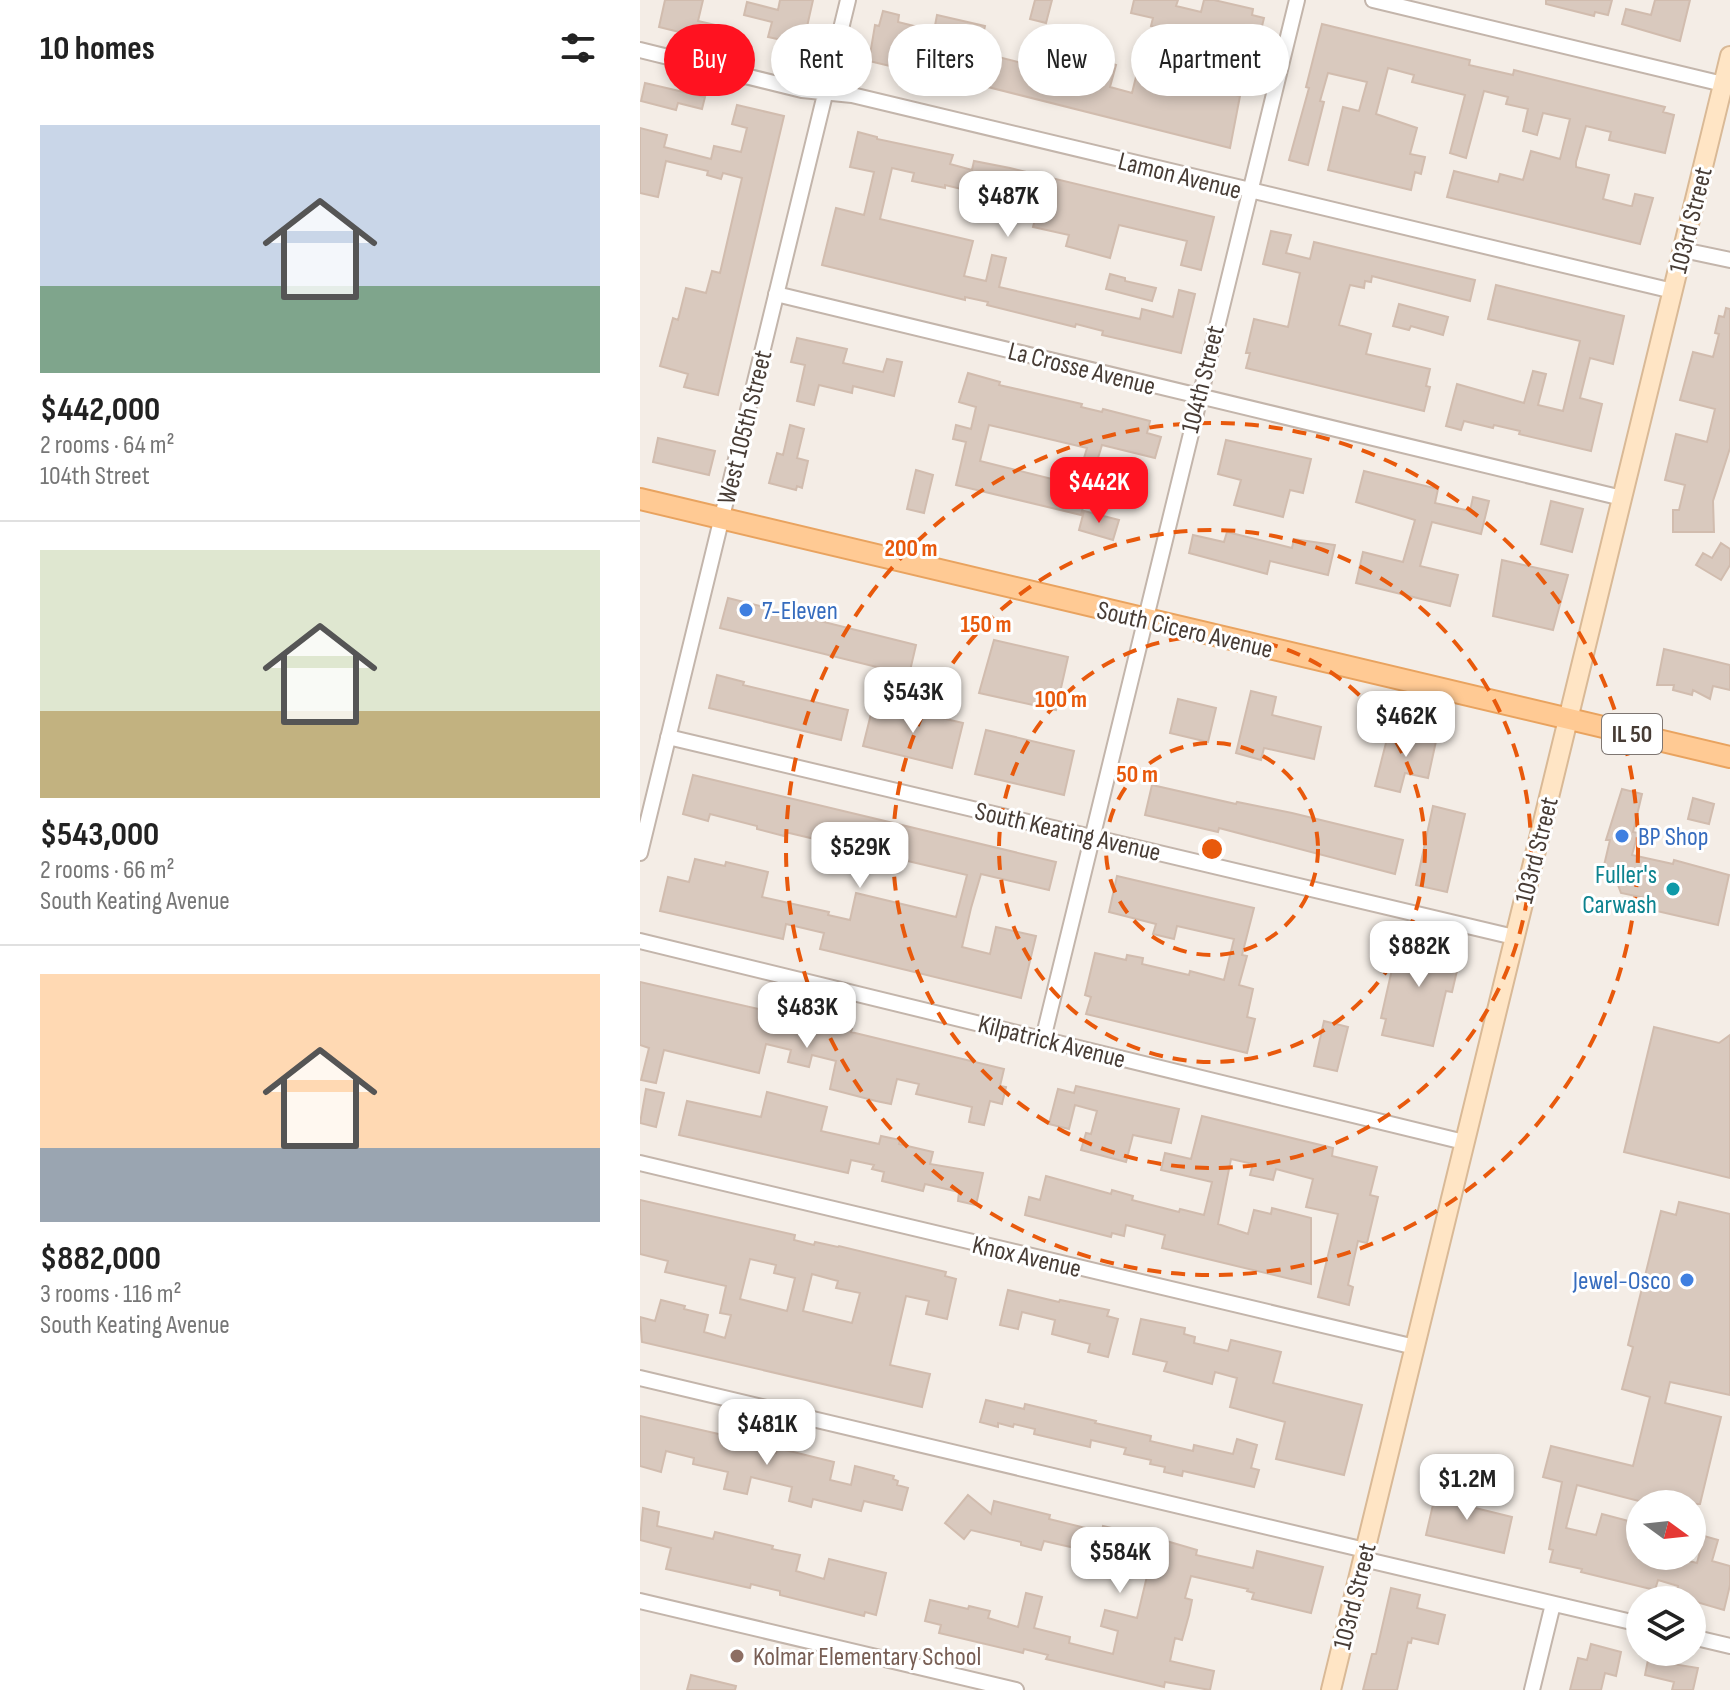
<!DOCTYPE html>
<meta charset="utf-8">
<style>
:root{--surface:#fff;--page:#f6f6f6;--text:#222;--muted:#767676;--line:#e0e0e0;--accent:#ff1220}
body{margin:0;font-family:"Sofia Sans Condensed",sans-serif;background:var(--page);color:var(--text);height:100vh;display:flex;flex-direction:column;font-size:30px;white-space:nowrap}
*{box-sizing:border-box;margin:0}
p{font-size:26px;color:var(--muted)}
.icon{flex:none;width:44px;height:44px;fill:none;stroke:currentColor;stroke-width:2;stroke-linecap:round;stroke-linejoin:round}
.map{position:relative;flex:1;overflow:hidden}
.sheet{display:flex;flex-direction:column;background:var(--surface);width:640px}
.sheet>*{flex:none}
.banner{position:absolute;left:24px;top:24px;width:760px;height:72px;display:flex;gap:16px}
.needle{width:52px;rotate:105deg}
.buttons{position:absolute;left:986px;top:1490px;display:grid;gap:16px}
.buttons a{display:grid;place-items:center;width:80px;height:80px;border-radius:50%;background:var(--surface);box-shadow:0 4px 12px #0003;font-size:40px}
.price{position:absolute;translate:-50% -68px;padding:0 18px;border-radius:16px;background:#fff;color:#222;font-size:26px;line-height:52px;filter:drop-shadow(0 2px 4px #0008)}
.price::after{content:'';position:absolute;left:50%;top:48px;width:24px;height:18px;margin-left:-12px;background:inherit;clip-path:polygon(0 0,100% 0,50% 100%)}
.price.selected{background:var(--accent);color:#fff}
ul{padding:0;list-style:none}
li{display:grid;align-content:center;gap:16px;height:424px;padding:0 40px}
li+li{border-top:2px solid var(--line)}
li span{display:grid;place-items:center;height:248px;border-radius:0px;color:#555}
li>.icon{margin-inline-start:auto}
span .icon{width:144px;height:144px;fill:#fffc;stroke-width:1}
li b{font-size:34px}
h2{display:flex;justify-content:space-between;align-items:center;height:96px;padding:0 40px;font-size:34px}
.tag{padding:0 28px;border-radius:36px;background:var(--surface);box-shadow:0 4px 12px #0003;font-size:28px;line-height:72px}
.tag.selected{background:var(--accent);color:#fff}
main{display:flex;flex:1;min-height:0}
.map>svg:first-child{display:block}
</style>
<main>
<section class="sheet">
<h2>10 homes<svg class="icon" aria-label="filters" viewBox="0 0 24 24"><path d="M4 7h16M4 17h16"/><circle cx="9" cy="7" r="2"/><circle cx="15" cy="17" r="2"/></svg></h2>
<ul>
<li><span style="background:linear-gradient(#c9d6e8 65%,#7fa58c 0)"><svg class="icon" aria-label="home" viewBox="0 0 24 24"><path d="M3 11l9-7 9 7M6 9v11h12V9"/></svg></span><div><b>$442,000</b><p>2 rooms · 64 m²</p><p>104th Street</p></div></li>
<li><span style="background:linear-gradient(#dfe7d0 65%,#c2b280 0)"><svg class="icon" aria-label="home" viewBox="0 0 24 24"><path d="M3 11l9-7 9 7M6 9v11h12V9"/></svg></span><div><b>$543,000</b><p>2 rooms · 66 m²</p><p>South Keating Avenue</p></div></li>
<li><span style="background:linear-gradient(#ffd9b3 70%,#9aa5b1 0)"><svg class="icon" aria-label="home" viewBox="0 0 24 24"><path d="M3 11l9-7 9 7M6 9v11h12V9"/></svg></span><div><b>$882,000</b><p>3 rooms · 116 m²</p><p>South Keating Avenue</p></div></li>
</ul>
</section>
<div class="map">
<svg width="1090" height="1690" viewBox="0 0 1090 1690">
<rect width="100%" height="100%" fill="#f4ede6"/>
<path fill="#d9c9be" stroke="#d1bcae" stroke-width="2" fill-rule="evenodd" d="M25,0H63L58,21L84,27L80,42L19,27Z
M140,0H173L164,40L152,37L151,42L128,37L132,22L104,15L107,2L138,10Z
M395,0H412L406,23L390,19Z
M494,0H538L536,6L561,12L564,0H574L613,9L612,15L624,18L615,55L582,47L571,89L600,96L590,148L312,78L311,82L292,77L294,70L272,65L271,71L229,61L235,25L239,26L243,11L259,15L258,22L294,31L297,15L345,26L339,52L386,64L392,39L408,42L401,69L455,83L460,60L476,65L470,87L492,93L500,61L558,74L568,35L545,29L543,39L526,35L527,29L511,26L513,18L491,13Z
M906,0H972L968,15L955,12L954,16L906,4Z
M1015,0H1050L1040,41L982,24L986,9L1011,15Z
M682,24L830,60L829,65L873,75L874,70L1025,107L1023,112L1034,115L1025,153L969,140L971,132L946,126L936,162V167L969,175L963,199L990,206H992L995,194L1013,198L1000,244L807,197L814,171L858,182L860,174L883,180L891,151L920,159L930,119L903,113L897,135L883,131L888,109L866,104L868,97L844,91L826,158L810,153L825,95L772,82L774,75L748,68L736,114L777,128L770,154L785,157L781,174L775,172L771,190L688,170L703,107L719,111L727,82L688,73L680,101L684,102L668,165L649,160L669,88L666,87Z
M5,83L65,97L62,109L38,103L36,110L1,101Z
M97,105L144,116L78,395L44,387L48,374L20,366L33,318L38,320L46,288L66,293L72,271L80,273L102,178L83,173L81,179L67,175L68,171L26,161L18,197L0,193V128L27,135L24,147L71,159L74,146L101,152L107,128L92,124Z
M218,132L237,137V139L313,155L310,164L332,170L334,161L370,168L574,217L561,270L541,265L547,241L479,225L470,258L426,246L429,235L393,227L397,212L389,209L362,202L363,199L305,185V188L272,181L274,173L252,168L240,219L333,241L324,276L346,281L352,255L366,258L359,287L385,293L500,319L502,309L533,317L539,290L555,294L541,353L462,335L463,331L436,324L435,327L347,305L348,302L325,297V300L182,265L196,208L224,215L234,172L210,167Z
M631,231L651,235L646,253L670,259L674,242L835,280L830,301L732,276L731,282L725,281L724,288L710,285L699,325L731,334L726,354L790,369L786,386L790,387L784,411L606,368L610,353H606L614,319L648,327L660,273L623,264Z
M470,274L485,278V281L516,288L512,301L466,289Z
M856,285L984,316L973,364L950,358L940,398L962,404L951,451L879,434L880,431L854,425L853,428L824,421L821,430L806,426L817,384L884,403L893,371L906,374L898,405L923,411L940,341L848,319Z
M759,304L808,317L803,335L771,326L769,330L753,326Z
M1086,308L1090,309V448L1073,501L1074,532H1033V510H1039L1045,485L1025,480L1036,434L1067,442L1075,409L1040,400L1053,352L1073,357L1079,334L1075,333L1079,316L1084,317Z
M157,338L207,349L203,363L243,372L247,359L262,362L254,396L213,386L212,393L179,385L174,405L157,401L165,365L151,362Z
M328,373L360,382L359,385L442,404L441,407L462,412L463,409L510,421L507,433L521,437L515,458L462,445L454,471H452L441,515L316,485L326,442L313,439L316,425L331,429L336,407L319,402ZM349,425L447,448L436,485L340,461Z
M150,425L164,429L157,458L168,461L162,488L157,486L156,490L129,483L137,453L143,455Z
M18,438L75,451L69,475L13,462Z
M586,440L671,459L663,493L650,490L643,517L594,505L601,480L578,474Z
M276,470L293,475L284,513L267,509Z
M724,471L798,489L795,503L830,511L833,497L849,501L841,534L792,522L780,566L818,575L810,606L716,583L723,552L763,562L775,520L716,502Z
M911,501L943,509L932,552L901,544Z
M444,511L479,520L473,540L439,530Z
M587,532L652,548L654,539L695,545L688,575L630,561L627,574L549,553L553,535L584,542Z
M1081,543L1090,549V565L1081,580L1056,565L1063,553L1072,558Z
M862,560L928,575L913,630L853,616Z
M88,598L276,645L269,675L80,628Z
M354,640L428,657L416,710L339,693Z
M1024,649L1090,665V690L1073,686L1070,699L1053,690L1052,695L1033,690L1034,685H1017Z
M77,675L104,682L103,685L208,710L201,740L69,708Z
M611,691L636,697L632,715L681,727L674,759L624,748L621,760L596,753Z
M538,699L576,708L568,742L530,733Z
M234,702L323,723L312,768L223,746Z
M777,727L798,732L788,778L765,773L760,792L735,786L748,735L774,742Z
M346,730L434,751L424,795L335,774Z
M53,775L416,862L409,890L341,874L331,908L322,947L350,954L356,927L396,936L381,998L180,949L184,933L146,924L143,939L20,911L28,877L49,882L55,859L85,866L86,862L128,872L122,897L189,912L188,915L210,920L216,893L316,917L327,875L145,832L144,836L117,829V826L70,814L68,821L43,814Z
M512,785L596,804L597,802L652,813L763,840L755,874L579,828L578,832L505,815Z
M982,789L1002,794L993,832L998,833L992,855L1033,864L1034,860L1089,875L1078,925L1008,909L1010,899L981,893L978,885L980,878L962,874L970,840H966Z
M1053,798L1074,804L1069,824L1048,819Z
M793,806L825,814L807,892L776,885Z
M477,876L614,908L602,955L607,956L599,985L613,989L607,1017L615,1019L607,1053L446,1014L451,997L445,995L455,953L486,960L487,955L503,958L502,964L549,975L550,971L584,980L594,939L537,926L534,939L513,934L516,924L469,912Z
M760,934L822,949L812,992L806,991L793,1046L742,1035L746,1019L741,1018Z
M0,982L167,1020L166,1026L192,1032L194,1025L212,1029L211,1032L364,1069L360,1086L366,1087L362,1104L350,1101L344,1125L329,1122L332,1107L276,1094L279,1084L257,1079L251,1104L236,1101L190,1089L196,1061L172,1055L169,1067L148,1062L151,1050L126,1044L119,1073L24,1050L16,1083L1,1080L9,1048L0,1045Z
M684,1021L708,1027L697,1071L674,1066Z
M1014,1027L1079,1043L1090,1035V1178L984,1152Z
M436,1086L539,1109L531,1143L493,1135L486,1162L441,1150L446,1133L451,1134L457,1111L435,1105L429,1129L409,1124L418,1089L434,1093Z
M6,1089L24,1093L16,1127L0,1123Z
M127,1092L187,1107L181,1131L239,1144L241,1136L260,1140L259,1144L293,1152L290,1164L343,1173L336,1205L318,1201L319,1192L285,1184L283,1191L242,1181L244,1172L232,1169L234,1165L211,1160L208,1173L39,1135L47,1101L121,1117Z
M562,1116L693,1148L692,1156L737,1167L730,1195L738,1197L727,1243L718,1241L708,1285L713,1287L709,1305L678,1297L698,1214L666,1207L673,1179L636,1169L633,1180L610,1175L613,1164L591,1159L578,1224L608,1234L614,1210L631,1214L632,1208L671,1218V1284L522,1248L525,1235L486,1225L484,1236L472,1233L471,1237L385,1215L389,1197L400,1200L406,1176L471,1194L472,1190L493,1196L492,1200L539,1212L540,1209L564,1215L572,1182L521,1170L525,1153L551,1159Z
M0,1200L155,1235L154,1240L174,1245L175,1242L198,1247L199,1246L306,1272L305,1276L316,1279L307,1319L286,1314L289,1301L266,1296L250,1365L290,1374L282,1407L2,1342L0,1317L15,1321L21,1300L45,1306L44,1309L68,1315L64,1332L85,1338L91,1315L80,1313L86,1286L25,1272L28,1261L0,1254ZM110,1259L136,1265L134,1273L155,1278L147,1311L100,1299ZM172,1274L198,1281L196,1288L220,1293L212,1323L163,1311Z
M1039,1202L1090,1214V1395L1030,1382L1025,1403L1081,1417L1060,1504H999V1501L937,1485L926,1528L956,1535L962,1514L1000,1524V1556H1028L1057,1563L1064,1536L1078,1540L1072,1561L1090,1566V1585L1084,1610L1036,1596L1038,1586L1018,1580L1015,1590L941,1572L942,1569L910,1562L913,1550L909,1549L922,1482L903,1477L911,1446L993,1466L1010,1397L982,1389L993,1347L988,1345L1021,1211L1036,1215Z
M368,1290L419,1302L420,1300L469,1310L467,1316L478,1319L468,1357L448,1352L450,1344L412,1334L415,1320L382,1312L378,1329L360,1325Z
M501,1319L545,1328L544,1334L555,1337L554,1343L588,1351L591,1340L641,1352L633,1383L722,1405L704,1475L636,1459L645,1422L590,1407L597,1378L575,1372L572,1384L524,1371L527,1362L493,1354Z
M346,1400L384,1409L385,1404L456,1421L455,1423L511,1436L510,1441L553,1451L554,1445L593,1454L597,1439L617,1445L611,1468L619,1470L614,1487L543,1471L542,1476L524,1472L525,1467L510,1464L511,1460L484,1454L486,1448L451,1440L450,1447L394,1434L395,1429L374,1424L373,1427L358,1423V1427L340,1422Z
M0,1416L105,1440L104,1445L136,1453L137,1448L194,1462L190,1480L211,1485L215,1466L254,1476L253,1479L258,1481L257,1485L268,1488L262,1510L224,1501L221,1511L173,1499L171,1507L149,1501L152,1487L111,1477L107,1494L84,1489L88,1472L53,1464L54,1458L26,1451L21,1472L0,1466Z
M798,1483L823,1489L819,1504L872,1517L864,1553L786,1535Z
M328,1495L351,1514L354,1501L410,1515L409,1519L462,1532L463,1526L523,1540L557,1550L556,1555L613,1568L617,1551L683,1567L671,1613L612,1599L614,1593L607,1591L608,1589L551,1576L545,1598L552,1600L549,1615L542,1640L535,1638L530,1661L574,1671L570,1690L525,1682L524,1687L406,1659L408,1655L384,1649L383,1653L299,1633L301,1625L285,1621L290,1600L328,1609L329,1606L350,1611L348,1618L378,1627L386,1593L402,1597L394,1628L430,1637L429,1643L473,1654L478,1631L461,1626L465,1610L497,1618L508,1572L455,1560L433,1553L435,1548L404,1541L401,1550L381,1545V1542L331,1530L324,1539L305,1523Z
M3,1508L19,1512L17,1526L73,1539L75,1532L133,1546L132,1549L160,1555L156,1571L184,1579L189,1559L246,1573L236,1615L225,1612L224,1616L140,1595V1591L111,1584L110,1588L26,1569L31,1548L0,1540Z
M751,1588L780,1595L777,1608L805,1615L798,1644L772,1638L771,1643L768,1642L757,1690H723L732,1654H736Z
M951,1644L981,1652L976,1676L965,1673L961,1690H930L938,1658L947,1660Z
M1008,1660L1058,1668L1053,1690H1032L1034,1682L1005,1675Z
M51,1675L96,1686L95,1690H47Z"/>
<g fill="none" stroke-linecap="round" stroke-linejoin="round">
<g stroke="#c3b5ab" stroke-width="18">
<path id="minor" d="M733,0L1083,84
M0,50L162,90L212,95L1033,291
M1043,250L1090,260
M136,294L982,498
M28,737L874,937
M0,853L208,0
M0,941L824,1142
M403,1039L657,0
M0,1163L775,1347
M0,1378L725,1550
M723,1559L1000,1624
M0,1601L376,1690
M1052,1637L1090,1646
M892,1690L913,1604"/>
</g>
<g stroke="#d9b996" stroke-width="22">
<path id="secondary" d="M691,1690L1090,56"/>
</g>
<g stroke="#e9a35f" stroke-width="24">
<path id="primary" d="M0,499L1090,757"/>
</g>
<use href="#minor" stroke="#fff" stroke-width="14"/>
<use href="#secondary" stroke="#ffe5c5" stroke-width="18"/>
<use href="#primary" stroke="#ffca94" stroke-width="20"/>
</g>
<g fill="none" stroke="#e8590c" stroke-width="4" stroke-dasharray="14 10">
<circle cx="572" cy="849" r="106"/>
<circle cx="572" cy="849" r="213"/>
<circle cx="572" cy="849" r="319"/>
<circle cx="572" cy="849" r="426"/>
</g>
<g fill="#3f7fe0" stroke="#fff" stroke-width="3">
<circle cx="106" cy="610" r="8"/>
<circle cx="982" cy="836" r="8"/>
<circle cx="1047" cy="1280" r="8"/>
</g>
<circle fill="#0f9aa8" stroke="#fff" stroke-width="3" cx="1033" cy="889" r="8"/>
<circle fill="#8d6e63" stroke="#fff" stroke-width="3" cx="97" cy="1656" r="8"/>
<g text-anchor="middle" stroke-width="6" stroke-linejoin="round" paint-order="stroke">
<rect fill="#fff" stroke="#7e7672" stroke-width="2" x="962" y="714" width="60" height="40" rx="6"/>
<g font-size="24" font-weight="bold" fill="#473c35">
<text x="992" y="742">IL 50</text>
</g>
<g font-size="26" fill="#473c35" stroke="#fff">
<text transform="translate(540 175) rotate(14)" y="9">Lamon Avenue</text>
<text transform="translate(1050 220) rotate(-76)" y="9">103rd Street</text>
<text transform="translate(442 368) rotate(14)" y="9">La Crosse Avenue</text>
<text transform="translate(562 379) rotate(-76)" y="9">104th Street</text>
<text transform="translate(104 427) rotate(-76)" y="9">West 105th Street</text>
<text transform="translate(545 629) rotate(13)" y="9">South Cicero Avenue</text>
<text transform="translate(428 831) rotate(13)" y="9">South Keating Avenue</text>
<text transform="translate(896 850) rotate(-76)" y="9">103rd Street</text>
<text transform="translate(412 1041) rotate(14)" y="9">Kilpatrick Avenue</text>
<text transform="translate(387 1256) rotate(13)" y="9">Knox Avenue</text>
<text transform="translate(714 1596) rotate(-76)" y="9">103rd Street</text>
</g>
<g font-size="26" fill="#366cbe" stroke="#fff" text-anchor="start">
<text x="122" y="619">7-Eleven</text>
<text x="998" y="845">BP Shop</text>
<text x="1031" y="1289" text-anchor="end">Jewel-Osco</text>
</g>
<g font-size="26" fill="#0d838f" stroke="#fff" text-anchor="end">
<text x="1017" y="883">Fuller's<tspan x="1017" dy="30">Carwash</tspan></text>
</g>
<g font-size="26" fill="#785e54" stroke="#fff" text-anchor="start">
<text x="113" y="1665">Kolmar Elementary School</text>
</g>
</g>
<circle cx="572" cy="849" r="12" fill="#e8590c" stroke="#fff" stroke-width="4"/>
<g font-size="24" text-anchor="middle" font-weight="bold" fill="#e8590c" stroke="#fff" stroke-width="6" stroke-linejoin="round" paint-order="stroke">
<text x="271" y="556">200 m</text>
<text x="346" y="632">150 m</text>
<text x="421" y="707">100 m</text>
<text x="497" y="782">50 m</text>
</g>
</svg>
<div class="buttons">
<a><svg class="needle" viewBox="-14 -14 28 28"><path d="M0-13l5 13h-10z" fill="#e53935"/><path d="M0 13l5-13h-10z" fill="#767676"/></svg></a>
<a><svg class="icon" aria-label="layers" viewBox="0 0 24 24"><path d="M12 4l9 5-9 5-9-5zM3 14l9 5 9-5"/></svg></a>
</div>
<b class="price" style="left:368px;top:239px">$487K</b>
<b class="price selected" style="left:459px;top:525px">$442K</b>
<b class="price" style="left:273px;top:735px">$543K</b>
<b class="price" style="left:766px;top:759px">$462K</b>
<b class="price" style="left:220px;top:890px">$529K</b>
<b class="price" style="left:779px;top:989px">$882K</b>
<b class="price" style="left:167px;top:1050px">$483K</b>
<b class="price" style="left:127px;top:1467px">$481K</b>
<b class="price" style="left:827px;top:1522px">$1.2M</b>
<b class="price" style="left:480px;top:1595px">$584K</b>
<div class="banner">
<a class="tag selected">Buy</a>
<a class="tag">Rent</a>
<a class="tag">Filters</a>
<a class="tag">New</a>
<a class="tag">Apartment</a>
</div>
</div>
</main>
